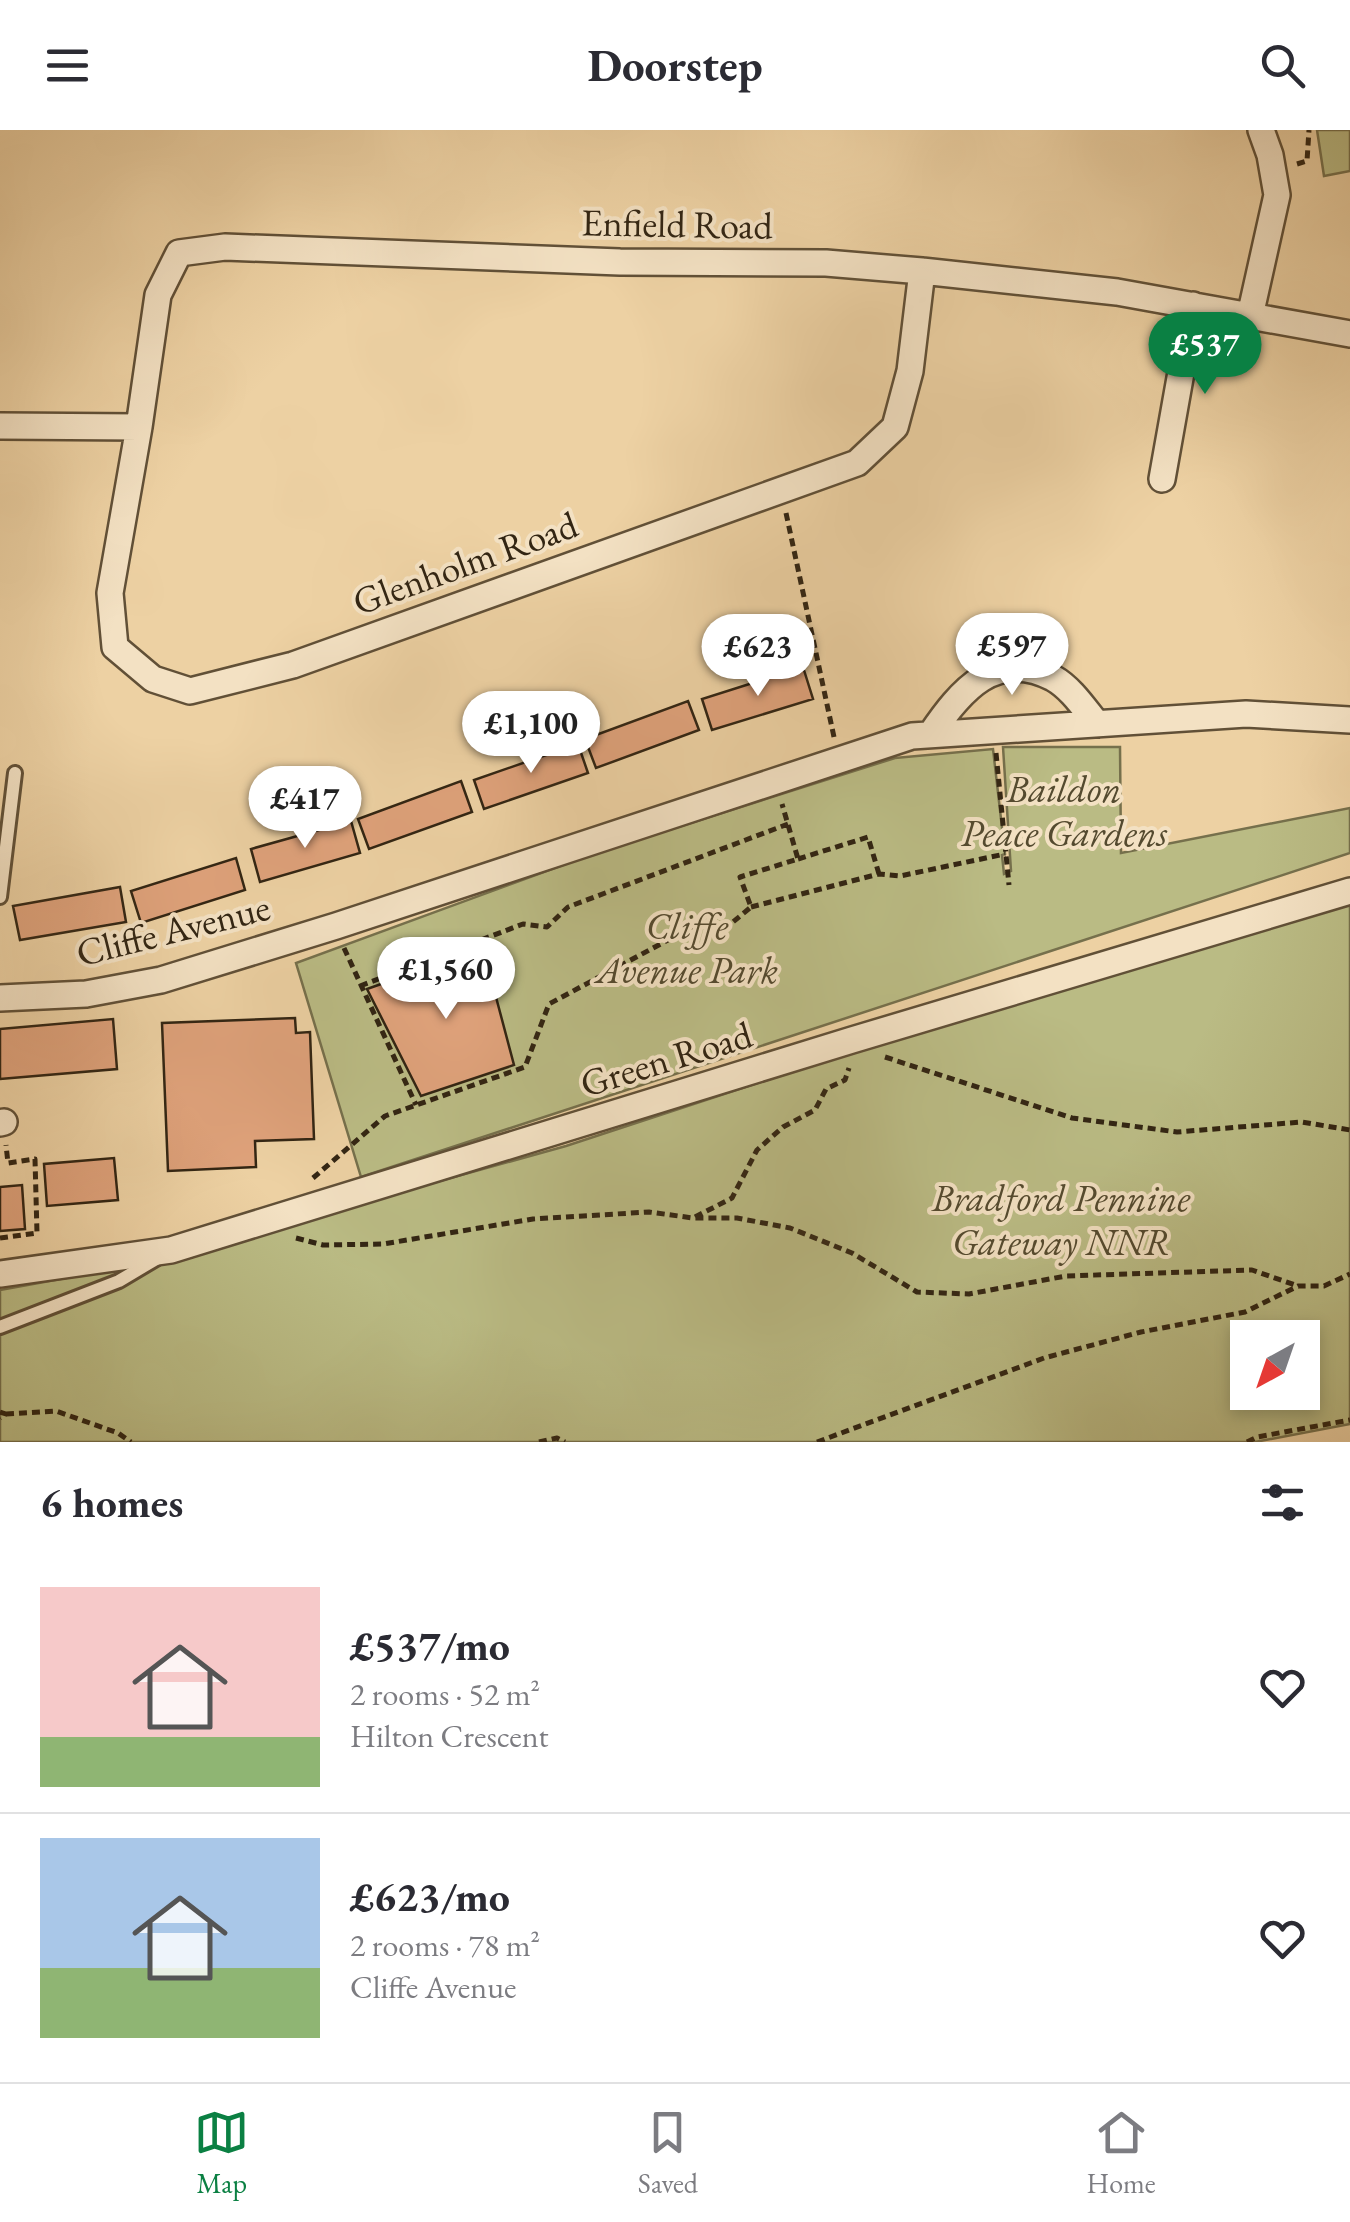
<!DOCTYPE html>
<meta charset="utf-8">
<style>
:root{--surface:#fff;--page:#f7f7f7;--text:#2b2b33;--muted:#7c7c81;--line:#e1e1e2;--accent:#0b8043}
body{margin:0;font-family:"EB Garamond",serif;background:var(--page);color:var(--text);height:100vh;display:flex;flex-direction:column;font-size:38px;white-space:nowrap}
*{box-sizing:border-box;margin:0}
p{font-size:32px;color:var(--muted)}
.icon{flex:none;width:55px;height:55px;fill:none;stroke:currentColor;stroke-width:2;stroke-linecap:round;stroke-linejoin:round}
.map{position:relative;height:1312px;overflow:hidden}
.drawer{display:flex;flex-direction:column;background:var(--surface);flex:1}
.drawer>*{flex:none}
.needle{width:65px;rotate:220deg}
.tools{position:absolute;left:1230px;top:1190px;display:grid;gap:20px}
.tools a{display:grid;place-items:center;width:90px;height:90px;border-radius:0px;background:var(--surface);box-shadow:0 5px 15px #0003;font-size:50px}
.price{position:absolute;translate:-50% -85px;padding:0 22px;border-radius:35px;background:#fff;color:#222;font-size:32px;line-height:65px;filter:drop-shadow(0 2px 5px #0008)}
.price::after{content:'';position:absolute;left:50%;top:60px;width:30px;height:22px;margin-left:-15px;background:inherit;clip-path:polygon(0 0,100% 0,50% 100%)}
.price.on{background:var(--accent);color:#fff}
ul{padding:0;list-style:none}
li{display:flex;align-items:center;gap:30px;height:250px;padding:0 40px}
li+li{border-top:2px solid var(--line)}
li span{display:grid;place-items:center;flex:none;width:280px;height:200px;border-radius:0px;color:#555}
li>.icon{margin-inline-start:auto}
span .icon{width:120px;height:120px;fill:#fffc;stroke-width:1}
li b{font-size:42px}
h2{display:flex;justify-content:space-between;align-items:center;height:120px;padding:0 40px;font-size:42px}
header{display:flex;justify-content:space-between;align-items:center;height:130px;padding:0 40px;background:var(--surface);font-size:45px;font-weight:700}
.tab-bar{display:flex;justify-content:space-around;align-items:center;height:140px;border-top:2px solid var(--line);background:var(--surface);font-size:28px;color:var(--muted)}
.tab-bar a{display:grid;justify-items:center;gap:5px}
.tab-bar .on{color:var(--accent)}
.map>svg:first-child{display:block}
</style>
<header><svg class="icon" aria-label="menu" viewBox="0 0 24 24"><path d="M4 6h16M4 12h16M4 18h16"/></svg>Doorstep<svg class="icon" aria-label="search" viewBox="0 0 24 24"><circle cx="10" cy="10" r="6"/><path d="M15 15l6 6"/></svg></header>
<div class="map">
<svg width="1350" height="1312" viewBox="0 0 1350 1312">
<rect width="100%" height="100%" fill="#edd1a3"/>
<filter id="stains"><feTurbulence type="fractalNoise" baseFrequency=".002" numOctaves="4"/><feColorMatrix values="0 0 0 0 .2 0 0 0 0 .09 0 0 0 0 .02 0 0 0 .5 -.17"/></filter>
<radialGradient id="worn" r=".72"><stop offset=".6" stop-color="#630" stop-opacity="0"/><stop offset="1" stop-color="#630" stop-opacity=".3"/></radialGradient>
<path fill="#babb84" stroke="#76704c" stroke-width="2.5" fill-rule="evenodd" d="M1317,0H1350V41L1324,46Z
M1003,617H1120L1121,723L1350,678V723L361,1047L296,833L593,724L895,628L993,619L1005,724L1002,725L1004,744L1011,741Z
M1350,766V1294L1255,1312H0V1160L138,1135L566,1016L1068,851ZM1248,1208H1302V1262H1248Z"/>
<path fill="#dfa27b" stroke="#322513" stroke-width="2.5" d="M803,537L813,569L712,600L702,569Z
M688,571L699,600L596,638L585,609Z
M578,614L588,643L484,679L474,650Z
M461,651L472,682L369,719L358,689Z
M351,691L360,723L260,752L251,719Z
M236,728L245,760L141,793L131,761Z
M120,757L126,792L20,810L13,776Z
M483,818L514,935L421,966L367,859Z
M295,888L296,903L310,902L314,1009L255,1011L256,1037L168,1041L162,893Z
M113,889L117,939L0,949V899Z
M114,1028L118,1070L47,1076L44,1034Z
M22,1055L25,1099L0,1101V1057Z"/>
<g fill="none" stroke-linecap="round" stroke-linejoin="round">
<g stroke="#615037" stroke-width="18">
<path id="lane" d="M0,767L15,643
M0,1197L119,1151L156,1129"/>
</g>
<g stroke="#615037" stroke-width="30">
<path id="street" d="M922,141L910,241L895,297L857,333L293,535L190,561L153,549L115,517L110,463L139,297L158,165L179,123L225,117L620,132L826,133L922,141L1117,162L1350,204
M1250,186L1277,65L1270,25L1261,0
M0,296L139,297
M1162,349L1193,175
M931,604C960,561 996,518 1053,548C1071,558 1084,578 1097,594
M0,868L86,864L161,850L336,796L912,606L1246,584L1350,590
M0,993L4,992
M0,1144L171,1120L852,910L1350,761"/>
</g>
<path stroke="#322513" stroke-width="5" stroke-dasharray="8 5" stroke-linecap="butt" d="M1297,34L1307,31L1309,0
M786,383L834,607
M996,623L1009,755
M798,729L868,707L879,744
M751,777L879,744L900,746L1005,724
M344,818L416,975
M360,856L523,794L547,797L568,777L788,694
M885,927L1072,988L1177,1002L1302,992L1350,1000
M313,1048L385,986L525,937L549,874L707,789L727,797L751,777L740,747L798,729L782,674
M695,1087L732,1068L757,1020L783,997L815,980L826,959L845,950L849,938
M0,1108L37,1103L35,1029L8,1033L6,1015
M296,1108L323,1115L383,1114L533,1089L649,1082L693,1088H737L790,1098L852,1123L917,1162L969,1164L1066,1146L1252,1140L1298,1156
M0,1282L6,1284L0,1288
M6,1284L56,1281L118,1303L131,1312
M539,1312L557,1308L565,1312
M817,1312L1044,1228L1141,1202L1245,1182L1298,1156H1324L1350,1144
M1247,1312L1257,1307L1350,1290"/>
<use href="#lane" stroke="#f3e1c3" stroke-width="12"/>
<use href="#street" stroke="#f3e1c3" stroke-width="25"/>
</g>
<g text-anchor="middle" stroke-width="8" stroke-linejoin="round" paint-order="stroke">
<g font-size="38" fill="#322513" stroke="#f3e1c3">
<text transform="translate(677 94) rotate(1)" y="13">Enfield Road</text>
<text transform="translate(465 433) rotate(-20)" y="13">Glenholm Road</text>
<text transform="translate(173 800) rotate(-14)" y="13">Cliffe Avenue</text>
<text transform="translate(666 929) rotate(-17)" y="13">Green Road</text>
</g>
<g font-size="38" font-style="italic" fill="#544a2f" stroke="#f3e1c3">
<text x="1064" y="672">Baildon<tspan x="1064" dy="44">Peace Gardens</tspan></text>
<text x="687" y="809">Cliffe<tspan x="687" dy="44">Avenue Park</tspan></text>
<text x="1061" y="1081">Bradford Pennine<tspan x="1061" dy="44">Gateway NNR</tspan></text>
</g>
</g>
<rect width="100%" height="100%" filter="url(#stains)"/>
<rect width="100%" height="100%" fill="url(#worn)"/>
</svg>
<div class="tools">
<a><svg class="needle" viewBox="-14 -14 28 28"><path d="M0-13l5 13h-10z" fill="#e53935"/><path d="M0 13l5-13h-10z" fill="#7c7c81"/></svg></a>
</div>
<b class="price on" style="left:1205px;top:267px">£537</b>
<b class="price" style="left:1012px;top:568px">£597</b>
<b class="price" style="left:758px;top:569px">£623</b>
<b class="price" style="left:531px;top:646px">£1,100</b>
<b class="price" style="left:305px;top:721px">£417</b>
<b class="price" style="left:446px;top:892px">£1,560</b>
</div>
<section class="drawer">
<h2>6 homes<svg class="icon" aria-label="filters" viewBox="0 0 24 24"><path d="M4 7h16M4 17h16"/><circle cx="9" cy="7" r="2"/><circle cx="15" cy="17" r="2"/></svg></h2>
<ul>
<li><span style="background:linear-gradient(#f6c9c9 75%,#8fb573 0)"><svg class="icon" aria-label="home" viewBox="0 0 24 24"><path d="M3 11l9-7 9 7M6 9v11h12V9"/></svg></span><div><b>£537/mo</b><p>2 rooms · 52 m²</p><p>Hilton Crescent</p></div><svg class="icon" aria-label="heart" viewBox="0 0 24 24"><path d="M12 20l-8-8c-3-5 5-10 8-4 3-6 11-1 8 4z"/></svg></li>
<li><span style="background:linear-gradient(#a9c7e8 65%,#8fb573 0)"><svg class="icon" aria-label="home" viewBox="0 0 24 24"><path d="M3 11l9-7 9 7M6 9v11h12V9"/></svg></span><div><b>£623/mo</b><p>2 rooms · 78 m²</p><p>Cliffe Avenue</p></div><svg class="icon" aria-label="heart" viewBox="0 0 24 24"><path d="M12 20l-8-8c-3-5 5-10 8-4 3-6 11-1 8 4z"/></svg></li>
</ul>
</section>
<nav class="tab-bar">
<a class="on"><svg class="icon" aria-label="map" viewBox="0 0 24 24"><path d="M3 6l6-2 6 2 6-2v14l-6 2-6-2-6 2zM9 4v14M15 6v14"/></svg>Map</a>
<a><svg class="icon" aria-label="saved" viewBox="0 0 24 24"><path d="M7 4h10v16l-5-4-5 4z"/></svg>Saved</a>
<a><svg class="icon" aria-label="home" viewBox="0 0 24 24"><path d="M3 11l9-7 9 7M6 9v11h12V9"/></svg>Home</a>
</nav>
